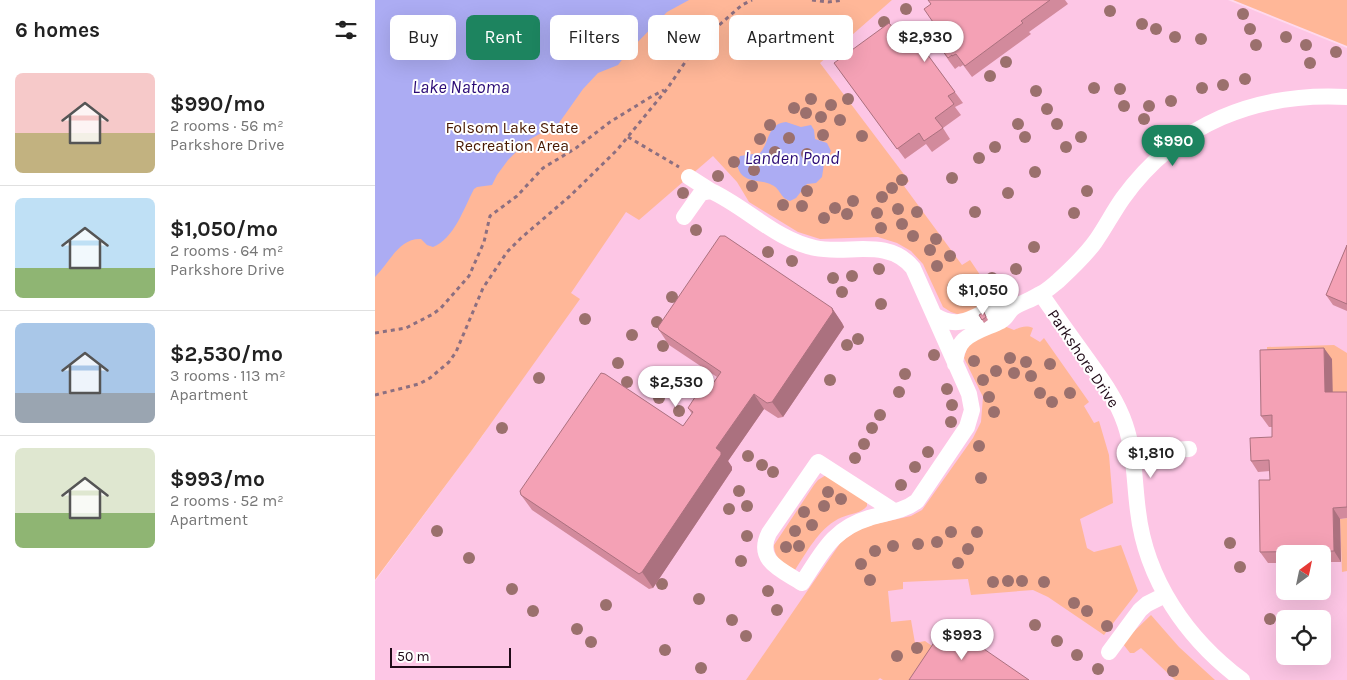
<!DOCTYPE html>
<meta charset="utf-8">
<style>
:root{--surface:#fff;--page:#f2f2f2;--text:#222;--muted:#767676;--line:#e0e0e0;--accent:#1d845f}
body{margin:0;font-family:Karla,sans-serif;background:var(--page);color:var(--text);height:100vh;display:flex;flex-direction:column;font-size:19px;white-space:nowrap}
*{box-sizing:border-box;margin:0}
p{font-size:16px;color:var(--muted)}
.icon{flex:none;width:28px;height:28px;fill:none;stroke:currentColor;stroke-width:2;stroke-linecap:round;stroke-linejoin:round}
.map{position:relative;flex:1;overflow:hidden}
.details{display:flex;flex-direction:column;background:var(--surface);width:375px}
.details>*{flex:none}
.guide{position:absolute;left:15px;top:15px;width:475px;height:45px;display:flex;gap:10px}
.needle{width:32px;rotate:33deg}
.fabs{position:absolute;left:901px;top:545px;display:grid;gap:10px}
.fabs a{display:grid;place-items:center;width:55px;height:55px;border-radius:8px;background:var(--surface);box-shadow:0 5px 20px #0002;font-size:25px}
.scale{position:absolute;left:15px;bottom:12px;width:121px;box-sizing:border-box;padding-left:5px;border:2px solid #200b18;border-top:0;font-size:14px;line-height:18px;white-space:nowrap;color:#200b18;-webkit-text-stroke:4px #fff;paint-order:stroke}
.price{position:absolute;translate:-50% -42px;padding:0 11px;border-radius:18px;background:#fff;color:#222;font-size:16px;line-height:32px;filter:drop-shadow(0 1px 2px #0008)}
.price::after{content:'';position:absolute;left:50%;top:30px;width:15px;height:11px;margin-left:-8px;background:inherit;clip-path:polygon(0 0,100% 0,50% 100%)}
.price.active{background:var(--accent);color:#fff}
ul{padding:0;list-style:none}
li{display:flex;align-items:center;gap:15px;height:125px;padding:0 15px}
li+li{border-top:1px solid var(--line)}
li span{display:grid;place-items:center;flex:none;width:140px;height:100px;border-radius:8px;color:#555}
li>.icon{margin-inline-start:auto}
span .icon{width:60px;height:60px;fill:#fffc;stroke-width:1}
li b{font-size:21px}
h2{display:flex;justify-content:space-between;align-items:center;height:60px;padding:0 15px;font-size:21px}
.chip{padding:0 18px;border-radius:8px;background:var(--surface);box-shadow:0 5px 20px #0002;font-size:18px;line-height:45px}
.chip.active{background:var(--accent);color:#fff}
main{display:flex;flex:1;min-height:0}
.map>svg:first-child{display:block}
</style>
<main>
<section class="details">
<h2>6 homes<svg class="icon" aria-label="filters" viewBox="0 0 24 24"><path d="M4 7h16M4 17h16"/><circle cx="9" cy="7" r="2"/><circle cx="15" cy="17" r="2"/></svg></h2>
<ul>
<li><span style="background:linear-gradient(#f6c9c9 60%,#c2b280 0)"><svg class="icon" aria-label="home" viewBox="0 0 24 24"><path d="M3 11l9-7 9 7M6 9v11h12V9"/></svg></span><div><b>$990/mo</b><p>2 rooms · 56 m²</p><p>Parkshore Drive</p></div></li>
<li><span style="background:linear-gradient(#bfe0f5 70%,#8fb573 0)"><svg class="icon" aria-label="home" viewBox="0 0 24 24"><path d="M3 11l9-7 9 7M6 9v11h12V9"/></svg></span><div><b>$1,050/mo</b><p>2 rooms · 64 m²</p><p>Parkshore Drive</p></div></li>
<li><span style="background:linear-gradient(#a9c7e8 70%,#9aa5b1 0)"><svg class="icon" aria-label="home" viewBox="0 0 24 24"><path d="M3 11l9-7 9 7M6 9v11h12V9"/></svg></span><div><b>$2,530/mo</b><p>3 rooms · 113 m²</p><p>Apartment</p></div></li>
<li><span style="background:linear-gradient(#dfe7d0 65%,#8fb573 0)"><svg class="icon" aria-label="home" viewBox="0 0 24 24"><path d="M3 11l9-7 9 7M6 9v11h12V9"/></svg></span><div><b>$993/mo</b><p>2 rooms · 52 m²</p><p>Apartment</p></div></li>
</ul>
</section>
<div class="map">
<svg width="972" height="680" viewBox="0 0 972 680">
<rect width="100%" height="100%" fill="#ffd9ee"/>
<path fill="#fdc6e5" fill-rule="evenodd" d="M517,0H853L972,48V680H0V581L108,435L253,193ZM910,554H948V591H910ZM910,619H948V656H910Z"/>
<path fill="#ffb798" d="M0,0H517L445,63L534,181L529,186L587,265L595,260L622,300L599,312L582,314L576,312L568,307L548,264L536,251L522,243L503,237L445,239L423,232L374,202L362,182L338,156L264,220L251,212L196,293L205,299L97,450L0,580Z
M858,0H972V46Z
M629,326L639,330C646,327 651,325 658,328L655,336L665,342L669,338L714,402L709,406L719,423L724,421L734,455L738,503L705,519L712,548L719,552L746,545L763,591L729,635L673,597L658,590L596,595L593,579L528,582V589L513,591L516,622L536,620L540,643L550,641L564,651L543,680H508L505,678L503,680H371L466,542L483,530L500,524L536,516L547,510L598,438L606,422L608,397L589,358L593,344Z
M959,345L972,353V403L892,360V347Z
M451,475L492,501V506C486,514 472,514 463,519C443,530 432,552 420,570C409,563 399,559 399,545L439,485L443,480Z
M972,518V571L967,572L965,519Z
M776,615L804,647L840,680H800L766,648L759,653H755L748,644L749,641Z"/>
<path fill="#acacf3" d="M0,0H314L292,12L253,52L243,65L223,73L208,89L184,123L152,141L133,160L122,175L117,185L102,187L99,189C89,208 79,239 58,247L52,245L46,239C24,238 15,262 0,277Z
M411,122L426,127L436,125L439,130L440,139L452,143L456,151L449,164L447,177L441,183L432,184L421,198L415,201C404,197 406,189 397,185C384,178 366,185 362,164L365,156L385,153C395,142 392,124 411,122Z"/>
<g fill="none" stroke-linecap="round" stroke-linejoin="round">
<path stroke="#8c6f80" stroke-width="3" stroke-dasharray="4 4" stroke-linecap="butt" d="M437,0L453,2L468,0
M253,137L304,167
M0,333L31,328L58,314L66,308L94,276L109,242L115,216L142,196L168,168L201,148L235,122L274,98L289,90
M0,395L44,384L55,378L74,362L81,352L108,288L132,252L146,238L195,196L242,150L292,89L319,49L335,33L367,5L377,0"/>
<path stroke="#fff" stroke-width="16" d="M314,177L336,191
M309,217L326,193L336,191C371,207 401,240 440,248C473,255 513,237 538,268L594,394L597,410L592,427L542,501C528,512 510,513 494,518C457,529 447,553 427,583C407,570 380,561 394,533L443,462L519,511
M666,294C681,316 697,338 712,359C727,380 742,400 750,424C760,453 759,481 763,511C771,580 812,639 867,680
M559,315C584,331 597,317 622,306H629L637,309
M580,364C581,355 582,347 589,340C598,331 614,327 626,321C632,318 633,312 638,308C647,302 657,300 665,294C672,291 678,285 683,281C696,269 710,256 720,242C730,228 738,212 748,198C802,123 882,92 972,97
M758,452L814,449
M734,652L765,610L772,604L790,595"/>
</g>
<g fill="#9b706d">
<circle cx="531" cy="9" r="6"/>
<circle cx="735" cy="11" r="6"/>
<circle cx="868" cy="14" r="6"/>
<circle cx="509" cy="22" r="6"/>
<circle cx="767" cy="24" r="6"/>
<circle cx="781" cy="29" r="6"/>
<circle cx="875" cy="29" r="6"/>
<circle cx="800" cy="37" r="6"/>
<circle cx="911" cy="37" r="6"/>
<circle cx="826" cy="39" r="6"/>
<circle cx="881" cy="45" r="6"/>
<circle cx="931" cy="45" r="6"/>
<circle cx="961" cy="52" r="6"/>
<circle cx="631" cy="62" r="6"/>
<circle cx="935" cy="63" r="6"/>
<circle cx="615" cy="76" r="6"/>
<circle cx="870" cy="79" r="6"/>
<circle cx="848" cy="85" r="6"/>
<circle cx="719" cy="88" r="6"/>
<circle cx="827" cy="88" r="6"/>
<circle cx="745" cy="89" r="6"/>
<circle cx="661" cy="91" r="6"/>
<circle cx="436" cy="99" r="6"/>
<circle cx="473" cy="99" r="6"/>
<circle cx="796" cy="101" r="6"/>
<circle cx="456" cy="105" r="6"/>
<circle cx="749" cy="106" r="6"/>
<circle cx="774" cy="106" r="6"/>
<circle cx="419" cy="108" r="6"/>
<circle cx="672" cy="109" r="6"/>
<circle cx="431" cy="113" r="6"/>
<circle cx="446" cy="117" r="6"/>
<circle cx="769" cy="119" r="6"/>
<circle cx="465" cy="120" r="6"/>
<circle cx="643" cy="124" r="6"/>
<circle cx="682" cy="124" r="6"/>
<circle cx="395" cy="125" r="6"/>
<circle cx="448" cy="135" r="6"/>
<circle cx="487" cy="136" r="6"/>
<circle cx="650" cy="137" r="6"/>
<circle cx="706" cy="137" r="6"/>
<circle cx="414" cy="138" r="6"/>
<circle cx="385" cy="139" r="6"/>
<circle cx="620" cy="147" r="6"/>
<circle cx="691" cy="147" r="6"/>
<circle cx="400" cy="152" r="6"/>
<circle cx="432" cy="154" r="6"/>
<circle cx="604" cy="158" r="6"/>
<circle cx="359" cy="162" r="6"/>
<circle cx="379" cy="170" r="6"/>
<circle cx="660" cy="172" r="6"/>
<circle cx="343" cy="176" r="6"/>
<circle cx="577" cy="178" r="6"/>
<circle cx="527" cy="180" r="6"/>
<circle cx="377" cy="186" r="6"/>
<circle cx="517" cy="188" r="6"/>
<circle cx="432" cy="191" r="6"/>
<circle cx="712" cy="191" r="6"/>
<circle cx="308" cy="193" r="6"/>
<circle cx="633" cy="193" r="6"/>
<circle cx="507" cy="197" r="6"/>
<circle cx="478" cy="201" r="6"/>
<circle cx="408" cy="205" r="6"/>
<circle cx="427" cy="206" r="6"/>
<circle cx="460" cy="208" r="6"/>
<circle cx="523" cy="209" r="6"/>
<circle cx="542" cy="212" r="6"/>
<circle cx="600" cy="212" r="6"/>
<circle cx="502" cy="213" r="6"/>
<circle cx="699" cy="213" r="6"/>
<circle cx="472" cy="214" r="6"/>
<circle cx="449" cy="218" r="6"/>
<circle cx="527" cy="224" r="6"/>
<circle cx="506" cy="228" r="6"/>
<circle cx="321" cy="230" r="6"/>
<circle cx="538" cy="236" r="6"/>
<circle cx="561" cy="239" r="6"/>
<circle cx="659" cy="247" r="6"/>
<circle cx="555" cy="250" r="6"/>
<circle cx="393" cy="252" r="6"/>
<circle cx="575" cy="256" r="6"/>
<circle cx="417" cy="261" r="6"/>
<circle cx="562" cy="266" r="6"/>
<circle cx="504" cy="269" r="6"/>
<circle cx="641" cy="269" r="6"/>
<circle cx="477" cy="276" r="6"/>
<circle cx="458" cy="278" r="6"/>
<circle cx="617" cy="278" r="6"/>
<circle cx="578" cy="287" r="6"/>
<circle cx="467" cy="292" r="6"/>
<circle cx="297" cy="297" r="6"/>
<circle cx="506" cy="304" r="6"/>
<circle cx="210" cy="319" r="6"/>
<circle cx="282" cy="322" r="6"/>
<circle cx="257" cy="335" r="6"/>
<circle cx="483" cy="339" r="6"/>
<circle cx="472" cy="345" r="6"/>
<circle cx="288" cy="346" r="6"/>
<circle cx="559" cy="355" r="6"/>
<circle cx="635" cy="358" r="6"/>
<circle cx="599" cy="361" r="6"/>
<circle cx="651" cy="362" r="6"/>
<circle cx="243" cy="363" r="6"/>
<circle cx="675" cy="364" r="6"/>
<circle cx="621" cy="371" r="6"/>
<circle cx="639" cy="373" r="6"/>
<circle cx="530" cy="374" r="6"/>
<circle cx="656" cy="376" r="6"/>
<circle cx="164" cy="378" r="6"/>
<circle cx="455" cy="380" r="6"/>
<circle cx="608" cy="380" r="6"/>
<circle cx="325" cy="381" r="6"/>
<circle cx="252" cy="382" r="6"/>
<circle cx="572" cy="389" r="6"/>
<circle cx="524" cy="392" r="6"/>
<circle cx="665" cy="393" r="6"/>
<circle cx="695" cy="393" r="6"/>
<circle cx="614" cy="397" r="6"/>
<circle cx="284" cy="398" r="6"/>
<circle cx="677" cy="402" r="6"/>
<circle cx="577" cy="405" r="6"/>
<circle cx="304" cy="411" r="6"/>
<circle cx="619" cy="412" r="6"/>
<circle cx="505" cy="415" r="6"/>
<circle cx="576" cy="422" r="6"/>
<circle cx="127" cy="428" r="6"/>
<circle cx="497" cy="428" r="6"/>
<circle cx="489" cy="444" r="6"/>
<circle cx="604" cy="446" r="6"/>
<circle cx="553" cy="452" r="6"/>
<circle cx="373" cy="456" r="6"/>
<circle cx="480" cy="458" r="6"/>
<circle cx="387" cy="465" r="6"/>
<circle cx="540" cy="467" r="6"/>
<circle cx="398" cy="472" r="6"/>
<circle cx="606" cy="478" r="6"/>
<circle cx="526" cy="485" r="6"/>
<circle cx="364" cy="491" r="6"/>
<circle cx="453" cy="492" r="6"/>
<circle cx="466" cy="499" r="6"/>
<circle cx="372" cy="506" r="6"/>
<circle cx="449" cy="506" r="6"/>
<circle cx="354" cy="509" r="6"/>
<circle cx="429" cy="512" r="6"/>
<circle cx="437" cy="525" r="6"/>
<circle cx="62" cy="531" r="6"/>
<circle cx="420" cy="531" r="6"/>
<circle cx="576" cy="532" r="6"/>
<circle cx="602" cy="532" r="6"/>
<circle cx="372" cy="536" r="6"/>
<circle cx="562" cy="542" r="6"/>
<circle cx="855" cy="543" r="6"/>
<circle cx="543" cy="544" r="6"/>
<circle cx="424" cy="546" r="6"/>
<circle cx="518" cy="546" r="6"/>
<circle cx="411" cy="547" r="6"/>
<circle cx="593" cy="549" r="6"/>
<circle cx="500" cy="551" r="6"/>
<circle cx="94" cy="558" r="6"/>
<circle cx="366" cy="561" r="6"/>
<circle cx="583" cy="563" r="6"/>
<circle cx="486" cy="564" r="6"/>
<circle cx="865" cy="567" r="6"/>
<circle cx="495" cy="580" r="6"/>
<circle cx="633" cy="581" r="6"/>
<circle cx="647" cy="581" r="6"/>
<circle cx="618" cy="582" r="6"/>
<circle cx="669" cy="582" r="6"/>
<circle cx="287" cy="584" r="6"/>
<circle cx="137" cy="589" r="6"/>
<circle cx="393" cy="591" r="6"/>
<circle cx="324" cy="599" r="6"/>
<circle cx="699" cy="603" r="6"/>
<circle cx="231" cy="605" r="6"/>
<circle cx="402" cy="610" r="6"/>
<circle cx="158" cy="611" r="6"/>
<circle cx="712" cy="611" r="6"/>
<circle cx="895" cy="619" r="6"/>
<circle cx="357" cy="620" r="6"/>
<circle cx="660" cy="625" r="6"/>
<circle cx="732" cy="626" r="6"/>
<circle cx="580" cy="628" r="6"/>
<circle cx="202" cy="629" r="6"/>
<circle cx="371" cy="636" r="6"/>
<circle cx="682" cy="641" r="6"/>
<circle cx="216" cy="642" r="6"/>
<circle cx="542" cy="648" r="6"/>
<circle cx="290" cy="650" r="6"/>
<circle cx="702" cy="655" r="6"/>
<circle cx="522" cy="656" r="6"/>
<circle cx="326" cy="668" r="6"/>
<circle cx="723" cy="669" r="6"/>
<circle cx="798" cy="671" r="6"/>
</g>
<path fill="#d28a9c" d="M553,0H690L693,4L654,32L656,34L597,77L588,65L585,67L584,66L580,69L574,61L567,50L574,45L570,41L552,54L588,103L580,107L586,115L568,128L575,139L557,152L551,144L530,159L467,74L520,30L540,40L560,25L556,4Z
M972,245V311L958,305L951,295Z
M457,308L467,323L469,327L408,417L403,418L389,409L353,461L357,467V470L278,588L274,589L157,510L146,495L308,426L317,414L313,408L330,395L342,377L294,345L284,330Z
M609,312L613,320L609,323L604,315Z
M957,359V392H972V518L965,519L966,562H948V554H910V563H893L885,552L895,480V471L883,472L876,461L897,437V427H894L886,416Z"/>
<path fill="#ab717f" d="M457,308L467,323L469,327L408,417L397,402Z
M949,348L957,359L958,403L950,392Z
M379,394L389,409L353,461L357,467V470L278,588L267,572L341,448Z
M958,508L965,519L966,562L959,551Z"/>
<path fill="#f4a1b5" stroke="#ab717f" d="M553,0H675L646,21L648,23L590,66L581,54L577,56V55L573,58L567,50L575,44L563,30L544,43L580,92L573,96L579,104L560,118L568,128L549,141L544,133L522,149L459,63L514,23L520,30L529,25L540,40L560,25L549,9L556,4Z
M345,236H350L457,308L458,312L397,402L392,403L379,394L341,448L346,452V455L267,572L264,574L146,495L145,491L226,373L230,374L308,426L318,412L313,408L324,391L330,395L346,372L284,330L283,327Z
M972,245V304L951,295Z
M609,312L611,317L607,320L604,315Z
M949,348L950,392H972V507L958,508L959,551L885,552L884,480H895L894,460L876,461L875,438L897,437V415L886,416L885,350Z
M574,625L654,680H534L568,629Z"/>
<g text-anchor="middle" stroke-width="4" stroke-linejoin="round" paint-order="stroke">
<g font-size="16" fill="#491a03" stroke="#fff">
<text x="137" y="133">Folsom Lake State<tspan x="137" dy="18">Recreation Area</tspan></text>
</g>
<g font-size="16" fill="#200b18" stroke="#fff">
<text transform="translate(709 358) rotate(56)" y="6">Parkshore Drive</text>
</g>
<g font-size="18" font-style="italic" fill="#2a0a75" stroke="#fff">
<text x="86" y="93">Lake Natoma</text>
<text x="417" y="164">Landen Pond</text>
</g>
</g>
</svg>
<div class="fabs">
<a><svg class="needle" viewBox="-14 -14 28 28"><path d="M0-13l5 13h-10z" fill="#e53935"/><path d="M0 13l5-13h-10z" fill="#767676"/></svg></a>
<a><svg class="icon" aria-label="locate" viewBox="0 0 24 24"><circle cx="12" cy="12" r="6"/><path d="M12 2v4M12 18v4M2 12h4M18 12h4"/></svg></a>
</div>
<div class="scale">50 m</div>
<b class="price" style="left:550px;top:63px">$2,930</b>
<b class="price active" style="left:798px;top:167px">$990</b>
<b class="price" style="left:608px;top:316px">$1,050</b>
<b class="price" style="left:301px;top:408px">$2,530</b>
<b class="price" style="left:776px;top:479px">$1,810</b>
<b class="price" style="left:587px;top:661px">$993</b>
<div class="guide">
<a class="chip">Buy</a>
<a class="chip active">Rent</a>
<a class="chip">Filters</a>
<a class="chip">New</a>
<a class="chip">Apartment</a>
</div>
</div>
</main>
